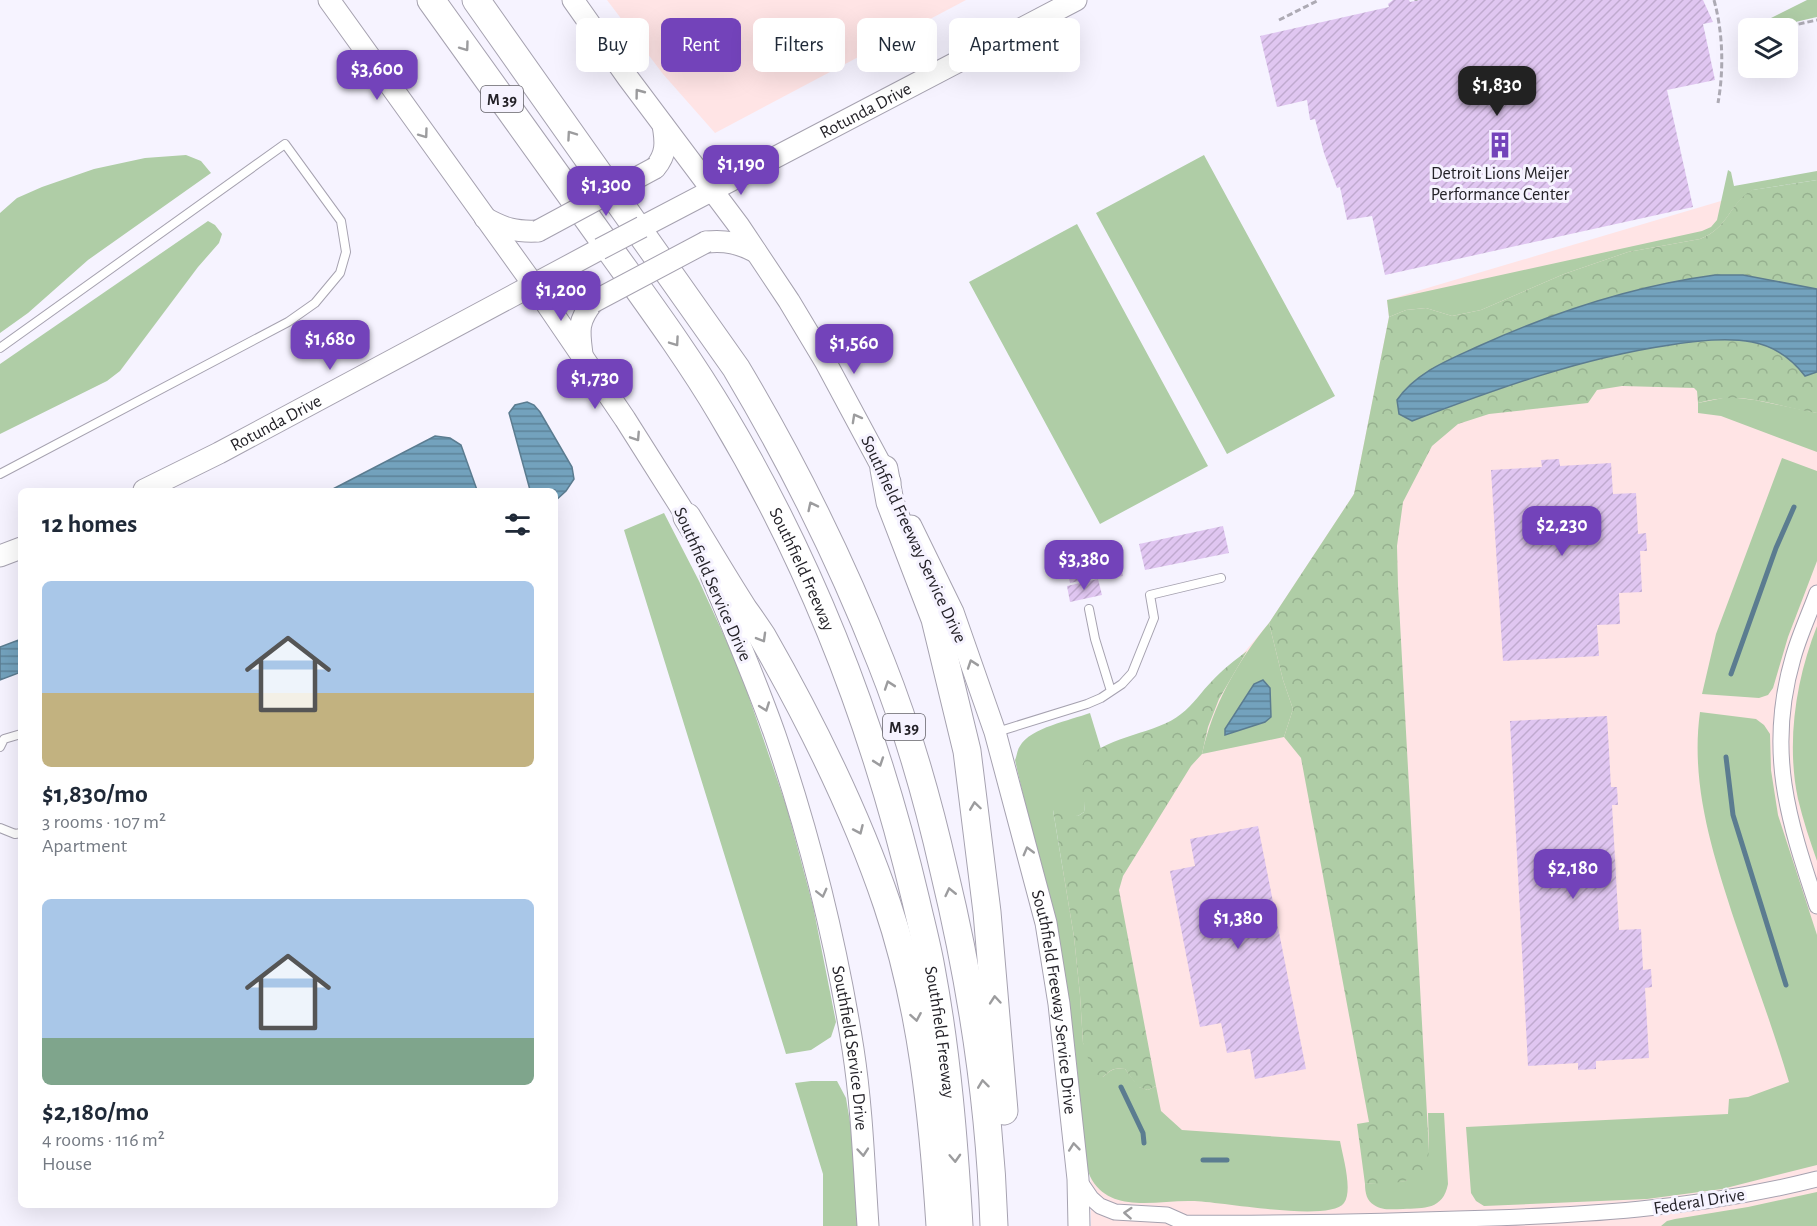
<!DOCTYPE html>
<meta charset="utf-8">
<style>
:root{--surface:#fff;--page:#f2f2f3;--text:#1f2937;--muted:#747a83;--accent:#7343ba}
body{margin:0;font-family:"Alegreya Sans",sans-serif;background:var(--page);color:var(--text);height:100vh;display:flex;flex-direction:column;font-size:22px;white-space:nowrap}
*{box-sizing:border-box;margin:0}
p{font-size:20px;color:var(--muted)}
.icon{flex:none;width:33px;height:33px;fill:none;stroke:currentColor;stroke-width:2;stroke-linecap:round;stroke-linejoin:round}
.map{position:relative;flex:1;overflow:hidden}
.side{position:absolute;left:18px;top:488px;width:540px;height:720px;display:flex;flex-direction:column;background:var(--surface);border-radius:9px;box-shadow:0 6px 24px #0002}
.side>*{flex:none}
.hud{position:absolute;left:576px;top:18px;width:570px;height:54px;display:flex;gap:12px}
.buttons{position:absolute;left:1738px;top:18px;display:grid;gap:12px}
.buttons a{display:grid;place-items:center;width:60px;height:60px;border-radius:9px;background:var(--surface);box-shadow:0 6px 24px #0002;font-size:30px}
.price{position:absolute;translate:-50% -51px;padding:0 14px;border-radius:12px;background:var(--accent);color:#fff;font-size:20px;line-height:39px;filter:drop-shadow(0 2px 3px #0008)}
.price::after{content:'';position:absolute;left:50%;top:36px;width:18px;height:14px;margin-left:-9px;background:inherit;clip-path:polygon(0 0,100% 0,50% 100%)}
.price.current{background:#222;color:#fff}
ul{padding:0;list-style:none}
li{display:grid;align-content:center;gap:12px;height:318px;padding:0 24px}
li span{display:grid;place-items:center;height:186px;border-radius:9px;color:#555}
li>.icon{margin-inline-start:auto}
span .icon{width:108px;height:108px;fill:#fffc;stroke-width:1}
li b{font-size:26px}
h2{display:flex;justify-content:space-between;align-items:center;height:72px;padding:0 24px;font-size:26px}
.pill{padding:0 21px;border-radius:9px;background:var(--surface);box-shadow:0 6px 24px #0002;font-size:21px;line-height:54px}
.pill.current{background:var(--accent);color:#fff}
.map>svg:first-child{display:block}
</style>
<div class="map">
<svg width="1817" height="1226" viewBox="0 0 1817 1226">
<defs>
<pattern id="forest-crowns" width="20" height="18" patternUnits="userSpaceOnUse" patternTransform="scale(1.5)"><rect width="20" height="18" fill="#afcda6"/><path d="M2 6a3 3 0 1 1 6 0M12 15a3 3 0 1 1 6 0" fill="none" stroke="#96b08f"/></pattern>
<pattern id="water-rules" width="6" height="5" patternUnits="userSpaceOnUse" patternTransform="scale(1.5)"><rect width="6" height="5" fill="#73a2bd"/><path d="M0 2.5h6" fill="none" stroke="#5e849a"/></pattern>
<pattern id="building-hatch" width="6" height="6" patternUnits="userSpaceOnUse" patternTransform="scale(1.5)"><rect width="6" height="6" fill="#e0c6f1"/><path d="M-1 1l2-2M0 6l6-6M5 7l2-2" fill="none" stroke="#c0aacf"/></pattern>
</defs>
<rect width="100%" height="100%" fill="#f6f3ff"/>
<path fill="#ffe4e5" d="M607,0H966L715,133L663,74Z
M1817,188V1226H1091L1090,1145L1057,874L1269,623L1354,494L1389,317L1387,300L1731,198Z"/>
<path fill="#afcda6" d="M1807,0H1817V17L1769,28H1751Z
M186,155L201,161L211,173L88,260L28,313L0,333V213L17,198L42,187L94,169L145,158Z
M1204,155L1335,396L1227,454L1096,213Z
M1728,170L1731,172L1734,186L1817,171V180L1753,190C1729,203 1729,228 1700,239L1628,252L1564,274L1481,310L1452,316L1426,308L1406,310L1389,317L1387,300L1702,231L1711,227L1717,220Z
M208,221L215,225L222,234L219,243L198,267L120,371L107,381L0,434V364Z
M1077,224L1208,466L1100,524L969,282Z
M1728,397L1755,400L1817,413V452L1721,416L1698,413V403Z
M1782,458L1817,471V561L1788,637L1773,688L1768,695L1759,698L1702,694L1716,634Z
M664,513L699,581L739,668L787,808L813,906L836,1022L831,1037L811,1050L786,1054L624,530Z
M1269,623L1283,680L1293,709L1284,737L1202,754C1213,705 1237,662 1269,623Z
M1817,626V861C1810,841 1803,820 1798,799C1786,742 1796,679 1817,626Z
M1700,712L1756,719L1764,725L1770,734L1771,770L1778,815L1817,935V1165L1722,1189L1647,1199L1484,1206L1476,1201L1471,1193L1466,1127L1728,1114L1729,1099L1748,1097L1789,1082C1773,1028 1753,975 1735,922C1713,854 1690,785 1700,712Z
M1090,713L1101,749C1066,773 1089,782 1084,812L1078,816L1053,810L1074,937L1080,995L1083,1043L1103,1077C1110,1070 1115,1067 1125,1069L1139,1087L1148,1090L1156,1086L1161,1111L1182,1130L1340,1141C1343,1157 1353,1191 1344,1203C1329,1223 1219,1201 1192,1201C1158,1200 1113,1214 1092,1180C1081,1161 1081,1113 1079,1090C1073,1016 1059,943 1043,871C1034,834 1023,798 1015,760C1017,756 1017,750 1020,746C1030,728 1071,720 1090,713Z
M811,1081H837L846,1098L853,1140L857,1226H823V1174L795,1083Z
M1428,1113H1444L1448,1184C1443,1210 1424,1208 1403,1209C1393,1209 1383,1211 1374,1205C1367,1201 1365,1193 1365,1184L1406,1181L1429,1151Z
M1817,1192V1226H1661L1667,1221L1675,1219L1748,1207Z"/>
<path fill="url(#forest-crowns)" d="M1817,180V413C1774,406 1742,390 1698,403L1697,391L1694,388L1622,386L1597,390L1588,403L1489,414L1458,424L1432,446L1403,502L1397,546L1398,586L1429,1151C1428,1157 1427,1164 1424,1169C1414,1186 1381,1183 1365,1184L1357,1124L1369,1122L1301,758L1284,737L1293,709L1283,680L1269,623L1354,494L1389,317L1406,310L1426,308L1452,316L1481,310L1564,274L1628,252L1700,239C1729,228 1729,203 1752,190Z
M1247,651L1219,699L1208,727L1202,754L1191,766L1123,876L1119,890L1156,1086L1148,1090L1138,1087L1125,1069C1114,1067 1110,1070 1103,1077L1093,1073L1083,1043L1080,995L1074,937L1053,810L1056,806H1062L1078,816L1084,812C1087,795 1073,774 1086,759C1109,735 1157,734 1181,714C1193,705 1202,691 1212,681C1222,670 1235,660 1247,651Z"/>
<path fill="url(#water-rules)" stroke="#5b7c90" stroke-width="1.5" d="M1715,275H1743L1817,289V372L1805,376C1792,359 1774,346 1752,342C1726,337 1696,341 1670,345C1581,358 1496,389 1412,421L1399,414L1397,400C1416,372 1449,360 1479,346C1554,312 1633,286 1715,275Z
M527,402L534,405L540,412L572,467L574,479L566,491L555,501V490H530L509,413L515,405Z
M435,436L450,438L461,445L477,490H331Z
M21,639V672L0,680V647Z
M1263,680L1270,688L1271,717L1265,722L1225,735V729L1254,684Z"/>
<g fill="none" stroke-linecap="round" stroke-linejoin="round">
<path stroke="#5b7c90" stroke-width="5" d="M1731,674L1776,548L1794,507
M1726,757L1733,815L1786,985
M1121,1087L1143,1133L1144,1143
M1203,1160H1227"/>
</g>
<path fill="url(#building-hatch)" d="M1393,0H1409L1410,2L1420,0H1703L1713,22L1703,24L1715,80L1667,90L1693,207L1385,275L1372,216L1347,220L1340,187L1337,188L1324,153L1315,119L1310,120L1307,100L1277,107L1260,36L1389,7L1388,4Z
M1559,459L1560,466L1611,463L1613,494L1636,493L1638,534L1646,533L1647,551H1640L1642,592L1619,593L1620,624L1597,625L1599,656L1503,661L1491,470L1542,467L1541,460Z
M1223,526L1229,553L1145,570L1139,544Z
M1117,549L1123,576L1107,579L1101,553Z
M1089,559L1093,578L1070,583L1066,564Z
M1098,579L1102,595L1070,602L1067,586Z
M1607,716L1611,787H1617L1618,805H1612L1619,930L1641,929L1643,970L1651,969L1652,987L1645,988L1649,1058L1596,1061V1069L1578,1070V1063L1528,1066L1510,721Z
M1258,826L1306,1069L1255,1079L1250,1049L1227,1053L1221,1023L1200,1027L1170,871L1195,866L1190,839Z"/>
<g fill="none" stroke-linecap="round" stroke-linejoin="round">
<g stroke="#a6a2b0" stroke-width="10">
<path id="service" d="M0,348L285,144L341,221L346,252L340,273L315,303L288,322L0,474
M1089,609L1095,639L1111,691
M997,732L1087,704L1101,698L1122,684L1132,673L1154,618L1150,595L1221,578
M0,747L4,739L21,734
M0,828L15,834L21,833"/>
</g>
<g stroke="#a6a2b0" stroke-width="17">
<path id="minor" d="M1817,593C1809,615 1799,636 1793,658C1766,751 1788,819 1817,906
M1078,1179L1091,1198L1100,1206L1115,1212L1167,1215L1185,1223C1276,1224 1366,1222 1457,1219C1579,1216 1699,1209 1817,1179"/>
</g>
<g stroke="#a6a2b0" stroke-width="23">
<g id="secondary">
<path d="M329,0L533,284L625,419L687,517L692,529"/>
<path d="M573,0L628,78L739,226L789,301L825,361L890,482"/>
<path d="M655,168C667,154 666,142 663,125"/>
<path d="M485,218C505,229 515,232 538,231"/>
<path id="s1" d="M642,227L1076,0"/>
<path d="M706,242C726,240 739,243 756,252"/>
<path d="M582,354C579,331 577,322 593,302"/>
<path id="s2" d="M144,490L219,453L600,249"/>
<path id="s3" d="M911,526L953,612L995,732L1046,923L1059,1004L1067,1078L1078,1179L1079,1226"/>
<path d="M0,556L21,548"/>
<path id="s4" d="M711,575C733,628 756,681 775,735C810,837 836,942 853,1049C862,1107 864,1167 868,1226"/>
</g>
</g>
<g stroke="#a6a2b0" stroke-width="29">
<g id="motorway">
<path id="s5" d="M431,0C489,81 548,163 606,244C646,300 687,355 722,414C812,564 876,731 916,901C921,923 927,945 931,968C947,1053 954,1140 959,1226"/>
<path d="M476,0L736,368C792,462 841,560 881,662C908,730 928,800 944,871C972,987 990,1106 994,1226"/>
<path d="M884,469L890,502L935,619L967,751L987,912L1004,1111"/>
<path d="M687,517C706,548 724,579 744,610C750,618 756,627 762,636C810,720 856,812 887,904C922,1007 933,1118 940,1226"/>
</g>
</g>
<path stroke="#adaab4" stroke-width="3" stroke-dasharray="6 3" stroke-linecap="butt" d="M1416,0V1
M1714,0C1723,33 1724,69 1718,103
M1279,20L1319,0
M1781,28L1817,20
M1746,37L1749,36"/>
<use href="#service" stroke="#fff" stroke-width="8"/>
<use href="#minor" stroke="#fff" stroke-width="15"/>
<use href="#secondary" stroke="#fff" stroke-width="21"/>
<use href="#motorway" stroke="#fff" stroke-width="27"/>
<g stroke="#a6a2b0" stroke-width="23" stroke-linecap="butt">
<path id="secondary-bridge" d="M538,231L655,168
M600,249L642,227
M593,302L706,242"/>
</g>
<use href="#secondary-bridge" stroke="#fff" stroke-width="21"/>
</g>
<defs><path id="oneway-chevron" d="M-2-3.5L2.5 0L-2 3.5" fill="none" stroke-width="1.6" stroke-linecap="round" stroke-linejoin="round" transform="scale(1.5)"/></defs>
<g stroke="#9c9c9e">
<use href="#oneway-chevron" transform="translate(465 47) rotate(54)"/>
<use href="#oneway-chevron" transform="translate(639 93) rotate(-127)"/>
<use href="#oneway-chevron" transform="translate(424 134) rotate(54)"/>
<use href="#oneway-chevron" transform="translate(571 135) rotate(-125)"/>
<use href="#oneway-chevron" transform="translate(675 342) rotate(55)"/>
<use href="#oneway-chevron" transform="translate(856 418) rotate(-119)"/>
<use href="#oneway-chevron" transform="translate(636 437) rotate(57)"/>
<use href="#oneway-chevron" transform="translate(812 506) rotate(-116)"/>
<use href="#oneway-chevron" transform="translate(762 638) rotate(60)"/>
<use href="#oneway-chevron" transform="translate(972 664) rotate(-109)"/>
<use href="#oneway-chevron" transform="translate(889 685) rotate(-109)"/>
<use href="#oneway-chevron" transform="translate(765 707) rotate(70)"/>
<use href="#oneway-chevron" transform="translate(879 762) rotate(71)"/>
<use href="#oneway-chevron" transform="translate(975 806) rotate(-98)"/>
<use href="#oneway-chevron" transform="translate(859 830) rotate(66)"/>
<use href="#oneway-chevron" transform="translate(1028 851) rotate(-105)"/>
<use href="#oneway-chevron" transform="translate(950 892) rotate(-103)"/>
<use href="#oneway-chevron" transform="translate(822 893) rotate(76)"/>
<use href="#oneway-chevron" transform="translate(995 1000) rotate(-95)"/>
<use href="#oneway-chevron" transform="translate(916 1017) rotate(80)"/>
<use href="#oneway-chevron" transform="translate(983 1084) rotate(-97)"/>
<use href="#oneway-chevron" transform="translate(1074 1147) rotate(-96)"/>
<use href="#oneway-chevron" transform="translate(863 1152) rotate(85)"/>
<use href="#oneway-chevron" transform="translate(955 1158) rotate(87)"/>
<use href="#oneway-chevron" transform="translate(1128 1213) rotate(-176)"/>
</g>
<defs>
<g id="building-bare" transform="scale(2.07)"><path d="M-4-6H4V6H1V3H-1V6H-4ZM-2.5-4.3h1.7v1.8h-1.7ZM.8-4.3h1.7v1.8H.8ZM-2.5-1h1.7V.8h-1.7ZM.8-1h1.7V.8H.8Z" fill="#7343ba" stroke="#f6f3ff" stroke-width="2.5" paint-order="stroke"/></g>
</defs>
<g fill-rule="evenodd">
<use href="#building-bare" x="1500" y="145"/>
</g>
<g text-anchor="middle" stroke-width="6" stroke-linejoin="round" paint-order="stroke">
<g fill="#f6f3ff" stroke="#636168" stroke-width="1.5">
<rect x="481" y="86" width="42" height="26" rx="4.5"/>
<rect x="883" y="714" width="42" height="26" rx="4.5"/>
</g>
<g font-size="16" font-weight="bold" fill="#242228">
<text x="502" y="105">M 39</text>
<text x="904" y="733">M 39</text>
</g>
<g font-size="18" fill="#242228" stroke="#f6f3ff">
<text dy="6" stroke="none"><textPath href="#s1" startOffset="252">Rotunda Drive</textPath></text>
<text dy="6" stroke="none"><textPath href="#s2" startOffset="148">Rotunda Drive</textPath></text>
<text transform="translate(914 539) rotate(65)" y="6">Southfield Freeway Service Drive</text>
<text dy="6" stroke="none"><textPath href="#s5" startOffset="681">Southfield Freeway</textPath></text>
<text transform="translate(713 584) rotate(66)" y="6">Southfield Service Drive</text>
<text dy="6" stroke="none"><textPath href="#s3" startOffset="500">Southfield Freeway Service Drive</textPath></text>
<text dy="6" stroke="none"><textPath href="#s5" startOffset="1166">Southfield Freeway</textPath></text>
<text dy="6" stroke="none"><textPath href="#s4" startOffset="495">Southfield Service Drive</textPath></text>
<text transform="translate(1699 1201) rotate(-9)" y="6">Federal Drive</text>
</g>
<g font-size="18" fill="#242228" stroke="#f6f3ff">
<text x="1500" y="179">Detroit Lions Meijer<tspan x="1500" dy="21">Performance Center</tspan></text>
</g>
</g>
</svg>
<div class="buttons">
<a><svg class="icon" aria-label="layers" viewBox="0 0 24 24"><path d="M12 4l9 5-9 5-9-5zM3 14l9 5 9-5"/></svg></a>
</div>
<b class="price" style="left:377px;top:101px">$3,600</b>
<b class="price current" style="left:1497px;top:117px">$1,830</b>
<b class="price" style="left:741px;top:196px">$1,190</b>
<b class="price" style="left:606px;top:217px">$1,300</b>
<b class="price" style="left:561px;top:322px">$1,200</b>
<b class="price" style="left:330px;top:371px">$1,680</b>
<b class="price" style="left:854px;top:375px">$1,560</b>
<b class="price" style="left:595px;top:410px">$1,730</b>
<b class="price" style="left:1562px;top:557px">$2,230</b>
<b class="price" style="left:1084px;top:591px">$3,380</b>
<b class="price" style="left:1573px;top:900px">$2,180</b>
<b class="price" style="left:1238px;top:950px">$1,380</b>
<div class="hud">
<a class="pill">Buy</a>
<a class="pill current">Rent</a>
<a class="pill">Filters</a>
<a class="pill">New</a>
<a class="pill">Apartment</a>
</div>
<section class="side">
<h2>12 homes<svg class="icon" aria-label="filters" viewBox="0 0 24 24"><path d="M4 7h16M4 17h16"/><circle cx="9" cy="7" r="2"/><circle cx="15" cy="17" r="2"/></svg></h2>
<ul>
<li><span style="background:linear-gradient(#a9c7e8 60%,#c2b280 0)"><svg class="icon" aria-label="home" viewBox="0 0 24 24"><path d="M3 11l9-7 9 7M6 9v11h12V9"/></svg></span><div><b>$1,830/mo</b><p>3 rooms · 107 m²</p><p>Apartment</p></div></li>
<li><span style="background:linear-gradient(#a9c7e8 75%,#7fa58c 0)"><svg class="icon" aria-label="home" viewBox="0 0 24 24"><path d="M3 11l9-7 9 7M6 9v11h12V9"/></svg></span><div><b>$2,180/mo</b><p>4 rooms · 116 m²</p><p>House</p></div></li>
</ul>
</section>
</div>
